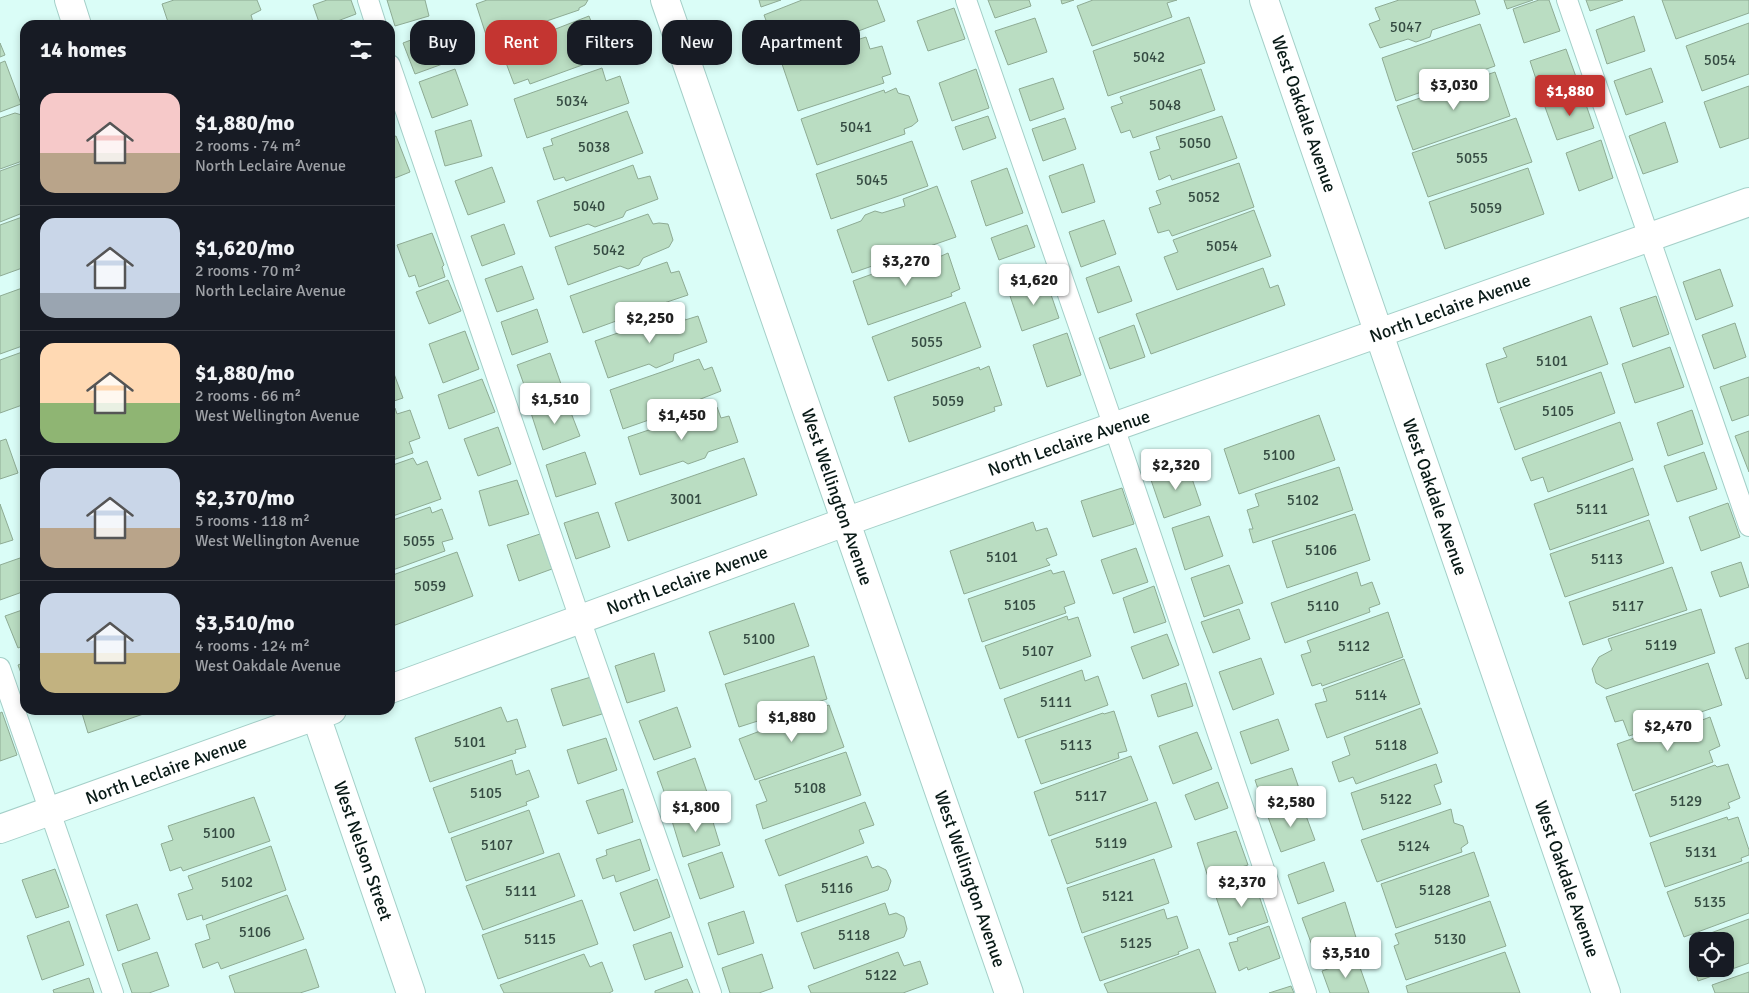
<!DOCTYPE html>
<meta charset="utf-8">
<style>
:root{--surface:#171b24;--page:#242831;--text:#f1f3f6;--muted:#9ea1a6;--line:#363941;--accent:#c43531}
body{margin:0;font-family:Signika,sans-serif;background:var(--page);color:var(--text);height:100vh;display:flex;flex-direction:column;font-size:19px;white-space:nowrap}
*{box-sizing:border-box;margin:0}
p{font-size:16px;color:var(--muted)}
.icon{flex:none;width:28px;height:28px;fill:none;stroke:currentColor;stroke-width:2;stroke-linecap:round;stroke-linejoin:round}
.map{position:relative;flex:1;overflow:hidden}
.side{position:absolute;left:20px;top:20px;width:375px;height:695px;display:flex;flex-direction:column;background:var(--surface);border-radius:15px;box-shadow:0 2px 8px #0003}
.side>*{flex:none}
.banner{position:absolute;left:410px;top:20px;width:475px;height:45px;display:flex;gap:10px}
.tools{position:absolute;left:1689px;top:932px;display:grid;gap:10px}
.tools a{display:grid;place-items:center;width:45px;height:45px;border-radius:10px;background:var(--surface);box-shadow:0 2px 8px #0003;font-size:25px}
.price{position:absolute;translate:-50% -42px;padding:0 11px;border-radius:5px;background:#fff;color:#222;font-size:16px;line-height:32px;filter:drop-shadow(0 1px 2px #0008)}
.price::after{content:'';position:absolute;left:50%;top:30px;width:15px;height:11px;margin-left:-8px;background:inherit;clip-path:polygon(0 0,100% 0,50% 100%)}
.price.active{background:var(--accent);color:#fff}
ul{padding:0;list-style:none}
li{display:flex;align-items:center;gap:15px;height:125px;padding:0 20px}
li+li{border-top:1px solid var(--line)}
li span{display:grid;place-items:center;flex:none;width:140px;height:100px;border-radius:15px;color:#555}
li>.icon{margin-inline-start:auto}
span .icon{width:60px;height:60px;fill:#fffc;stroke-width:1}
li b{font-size:21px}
h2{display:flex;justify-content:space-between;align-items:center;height:60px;padding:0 20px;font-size:21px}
.tag{padding:0 18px;border-radius:15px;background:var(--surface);box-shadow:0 2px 8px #0003;font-size:18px;line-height:45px}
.tag.active{background:var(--accent);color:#fff}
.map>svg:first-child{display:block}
</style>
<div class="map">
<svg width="1749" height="993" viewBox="0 0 1749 993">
<rect width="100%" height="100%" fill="#dafdf7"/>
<path fill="#baddc2" stroke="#8eab94" d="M174,0H257L261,10L251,15L253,22L245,25H169L162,4Z
M327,0H351L356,14L327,25H320L313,5Z
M387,0H425L429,16L395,26Z
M487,0H588L585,5L579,8V10L488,41L476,4Z
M759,0H781L761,7Z
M802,0H877L885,21L781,60L764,15Z
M988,0H1029L1031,6L995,18Z
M1061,0H1074L1062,4Z
M1093,0H1177L1167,3L1172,17L1092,46L1077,6Z
M1399,0H1475L1480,14L1432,30L1430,37L1416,42L1408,39L1380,48L1369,24L1380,20L1375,8Z
M1504,0H1533L1507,9Z
M1539,0H1549L1560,31L1524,43L1513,9Z
M1586,0H1623L1590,11Z
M1662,0H1749V13L1676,39Z
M954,8L965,39L928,51L917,21Z
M589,16L594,29L596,27L607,56L530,84L528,79L514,84L503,55L518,49L517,44Z
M1634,16L1645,51L1607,64L1596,30Z
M1189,17L1205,63L1108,96L1093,51Z
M1035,18L1047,52L1008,65L995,31Z
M1749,23V74L1702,91L1686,46Z
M1480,24L1495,66L1396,101L1382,58Z
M437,30L448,62L415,74L403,43Z
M866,37L870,49L882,46L891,74L882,77L884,83L798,111L782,64Z
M0,43L5,55L0,57Z
M1566,49L1580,88L1543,100L1530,61Z
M5,61L21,104L0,112V63Z
M602,68L606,81L620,76L629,103L527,138L514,99Z
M1651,68L1663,102L1626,115L1614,81Z
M455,69L468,105L432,118L419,82Z
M976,69L989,108L952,121L939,83Z
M1201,69L1215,110L1133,138L1130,130L1121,133L1111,107L1123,103L1120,97Z
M1495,72L1510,116L1413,150L1397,106Z
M1053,78L1064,109L1030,121L1019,89Z
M1749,86V138L1720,148L1704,102Z
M896,88L898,93L909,96L918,121L912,126L904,129L905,134L817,165L801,119L884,90L885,93Z
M1582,93L1594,128L1557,140L1545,107Z
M627,111L643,153L566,181L564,177L554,180L543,148L553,145L551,139Z
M15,113L25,116V144L22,145L25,160L0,169V118Z
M988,116L996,138L963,150L955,127Z
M1222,116L1237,158L1172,180L1170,175L1159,180L1150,152L1160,149L1156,137Z
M1065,118L1076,149L1043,161L1032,129Z
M1516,118L1532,162L1428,197L1412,153Z
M471,120L482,156L445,166L435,131Z
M1665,122L1678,162L1643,174L1629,136Z
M396,136L410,172L390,180V138Z
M1601,140L1613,178L1579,191L1566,153Z
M912,141L928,186L831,219L816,174Z
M25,162V212L0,222V171Z
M1239,163L1254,207L1172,236L1169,230L1158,233L1149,208L1161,204L1156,191Z
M1083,164L1095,202L1062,213L1049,176Z
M633,165L638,179L650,176L658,199L626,211L623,217L595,227L588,224L550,237L537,201Z
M492,167L505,202L468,215L455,181Z
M1007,168L1023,213L986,226L971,181Z
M1528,168L1544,214L1445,249L1429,202Z
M937,186L956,237L852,273L837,230L861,221L865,215L875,211L882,213L905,206L903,199Z
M1254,210L1271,256L1177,290L1164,257L1178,252L1173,240Z
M648,214L653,224L659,223L668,224L673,240L669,247L643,258L639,265L628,269L620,266L568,285L555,247Z
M25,216V267L0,276V225Z
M1104,220L1116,254L1081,267L1069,232Z
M504,224L515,254L482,266L471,236Z
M1027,225L1035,247L999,260L991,238Z
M432,233L444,265L442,267L445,277L419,287L415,275L409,277L397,245Z
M936,251L939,257L948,253L960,289L951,293L952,296L868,325L853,281Z
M667,262L671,273L679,271L688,295L658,305L657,312L638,321L630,316L583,333L570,296Z
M522,266L534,299L497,312L485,279Z
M1119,266L1132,301L1098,313L1086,278Z
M1263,268L1270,288L1278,285L1285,305L1151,354L1136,314Z
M1720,269L1733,306L1696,320L1683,282Z
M448,280L461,311L429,324L416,292Z
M1046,280L1059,318L1022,331L1009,293Z
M25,287V345L0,354V296Z
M1656,296L1669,334L1633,347L1620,308Z
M965,302L981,347L888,381L872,337Z
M537,309L548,342L512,355L501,322Z
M683,310L685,320L698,316L707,342L674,354L673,361L656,368L649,364L608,378L595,341Z
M1591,316L1608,364L1498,403L1486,364L1507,357L1503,348Z
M1735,323L1746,357L1714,369L1702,335Z
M1134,325L1145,357L1110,369L1099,338Z
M465,331L479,369L443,383L429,344Z
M1067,333L1081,375L1047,387L1033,345Z
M1670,347L1684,387L1635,403L1622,364Z
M25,351V404L0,413V360Z
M550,353L561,384L528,396L517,365Z
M699,359L704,370L712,367L721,391L693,402L689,410L673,416L666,414L623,429L610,390Z
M390,363L403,398L391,402L392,404L390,405Z
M989,366L1002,405L994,407L995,411L909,442L894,397L979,367L980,370Z
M1601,372L1615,413L1515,450L1500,408Z
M1749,377V415L1732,421L1720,387Z
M482,379L495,412L449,429L438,395Z
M566,400L580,436L543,450L531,413Z
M717,407L721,418L729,416L738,442L708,452L705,458L688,464L683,461L640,475L628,437Z
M395,408L397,414L410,410L420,438L409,442L413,453L390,461V410Z
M1692,410L1703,444L1668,456L1657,423Z
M1319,415L1335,460L1239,494L1224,449Z
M1620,422L1633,460L1548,492L1543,477L1531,481L1522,458Z
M498,427L511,464L478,476L464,439Z
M1749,431V472L1735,436Z
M6,439L18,473L0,479V441Z
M585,452L596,484L556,497L546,465Z
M1704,452L1717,489L1677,502L1664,466Z
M413,458L417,465L427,461L441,499L390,517V466Z
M744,458L757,495L628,541L615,503Z
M1187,464L1201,505L1164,518L1150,477Z
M1339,467L1353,510L1253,543L1249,529H1253L1247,510L1259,506L1255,494Z
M1633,468L1649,515L1550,550L1534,504Z
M517,480L529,514L489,526L479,491Z
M1122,488L1134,524L1093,537L1081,501Z
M1728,503L1740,537L1701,551L1689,517Z
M0,504L13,540L0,544Z
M430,507L432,513L442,509L453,539L442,542L445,551L390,571V521Z
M598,512L610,547L576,559L564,523Z
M1355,514L1370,560L1287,588L1272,541Z
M1209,516L1223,556L1185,570L1172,528Z
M1649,520L1664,563L1565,597L1550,554Z
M1033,522L1036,531L1047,528L1057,555L1046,559L1050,565L964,594L950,551Z
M540,534L552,569L519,581L507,545Z
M1136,548L1148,582L1113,594L1101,560Z
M457,552L473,596L390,627V576Z
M20,558L25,570V591L0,600V565Z
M1741,562L1749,587L1720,597L1711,572Z
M1229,565L1243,603L1204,617L1191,578Z
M1672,567L1687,610L1583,645L1569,602Z
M1051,570L1053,574L1064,571L1075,603L1064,607L1066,613L982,642L968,599Z
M1357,572L1361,586L1372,582L1380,604L1369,608L1370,612L1285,643L1271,603Z
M1154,586L1166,622L1134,633L1123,598Z
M794,603L809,646L724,675L709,632Z
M25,609V645L18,648L5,616Z
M1239,609L1250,639L1213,653L1201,622Z
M1701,609L1715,653L1606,689L1596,683L1592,669L1599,657L1612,650L1608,639Z
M1388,612L1403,657L1322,686L1321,683L1312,686L1301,655L1311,652L1307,641Z
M1067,616L1068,620L1078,617L1091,656L1000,689L985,646Z
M1167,634L1179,665L1143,679L1131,647Z
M1749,643V678L1746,679L1735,648Z
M654,653L665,691L627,703L615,666Z
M814,656L827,699L739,727L725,684Z
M1261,658L1274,694L1233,710L1219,672Z
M1404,659L1420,704L1327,738L1315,704L1327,701L1323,689Z
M25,662V684L18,665Z
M1708,663L1722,705L1629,736L1623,720L1615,722L1606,697Z
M1082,670L1085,681L1098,676L1108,705L1018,738L1004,699Z
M591,677L602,714L563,726L551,689Z
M1186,683L1193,706L1158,717L1151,695Z
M829,705L844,747L755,780L739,739Z
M501,707L507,722L517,719L526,747L515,750L516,753L430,782L415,738Z
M677,707L691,747L654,760L639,721Z
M1421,708L1438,753L1356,784L1353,777L1339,782L1332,762L1350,755L1344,737Z
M81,710H155L88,733Z
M1114,711L1127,751L1118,753L1119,758L1041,784L1025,740L1103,713L1104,714Z
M2,712L17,755L0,761V713Z
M1695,717L1697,722L1710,717L1720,746L1709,751L1713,762L1633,791L1617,744Z
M1278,719L1289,750L1251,764L1240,732Z
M1197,732L1212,769L1173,784L1159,746Z
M606,738L617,770L578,784L567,750Z
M846,752L861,795L763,829L756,805L767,801L759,781Z
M1131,756L1148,800L1049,836L1034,792Z
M695,758L708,795L670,808L657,772Z
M512,760L516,775L529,770L539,797L526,802L527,805L449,833L433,788Z
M1436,764L1442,782L1434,785L1441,804L1363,830L1351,793Z
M1728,764L1740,798L1728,803L1730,808L1650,837L1635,794L1715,765L1717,767Z
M1292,768L1303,800L1266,813L1255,780Z
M1218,782L1228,808L1195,820L1185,795Z
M623,789L633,822L598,834L586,801Z
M254,797L270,841L183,871L181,867L170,871L161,844L173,840L168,826Z
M865,802L874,825L859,830L864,843L779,876L765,840Z
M1156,802L1172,847L1067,884L1051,840Z
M1302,805L1315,840L1281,852L1268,817Z
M709,809L720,845L683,857L672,821Z
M1451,809L1454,823L1463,826L1468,843L1461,848L1462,852L1377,882L1361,840Z
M529,810L544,853L466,881L451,838Z
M1727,817L1728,820L1738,817L1749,850V855L1741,858L1742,861L1665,887L1650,843Z
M1236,831L1248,865L1208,877L1197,843Z
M640,839L650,870L616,882L614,875L603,879L596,859L607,855L606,850Z
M271,846L286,890L203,920L202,915L187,920L178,894L193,889L188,876Z
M722,852L734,887L700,899L688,864Z
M1474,852L1489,896L1396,928L1381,884Z
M559,853L575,896L483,930L466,886Z
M867,856L872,868L878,866L886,870L891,881L888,890L797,922L785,885Z
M1154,859L1169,903L1082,933L1067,888Z
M1324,862L1334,891L1298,904L1288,875Z
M1749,862V913L1684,937L1667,892Z
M55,869L69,907L36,918L22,880Z
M657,879L670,917L634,931L620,893Z
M1254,881L1268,922L1229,935L1215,894Z
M287,895L304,939L221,969L218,962L203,968L195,944L210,939L206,925Z
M582,900L598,944L498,979L482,935Z
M1490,901L1506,946L1406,980L1394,946L1399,944L1395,934Z
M1345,902L1358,944L1317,959L1302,918Z
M885,903L889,915L896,913L904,917L907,929L904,937L814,969L801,933Z
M137,904L150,939L118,951L106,915Z
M1164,909L1167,919L1177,916L1188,948L1178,952L1179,954L1100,981L1084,937Z
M744,911L754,943L718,955L708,923Z
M1749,919V963L1698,981L1690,956L1698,954V969H1725V941H1698L1697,938Z
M69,921L84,965L42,980L27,936Z
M1269,926L1280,958L1248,970L1247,967L1239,971L1229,943L1238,941L1237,938Z
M671,932L683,967L645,980L633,945Z
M306,949L319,987L300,993H235L229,976Z
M1199,949L1216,993H1108L1104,984Z
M157,952L169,986L149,993H132L122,964Z
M898,952L904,966L920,961L928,984L903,993H811L808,986Z
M1505,952L1520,993H1408L1406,986Z
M584,954L590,967L602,962L613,991L609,993H504L500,985Z
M762,954L773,988L759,993H730L722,968Z
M1357,959L1369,993H1330L1322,971Z
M1749,972V993H1715L1712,985Z
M89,978L94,993H54L53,990Z
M687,979L693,993H655V991Z
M1291,986L1294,993H1269Z"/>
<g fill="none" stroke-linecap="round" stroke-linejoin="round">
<g stroke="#a4cfc8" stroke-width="22">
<path id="lane" d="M368,0L376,25
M966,0L1114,427L1306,993
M1567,0L1749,526
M390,65L580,619L711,993
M0,668L113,993"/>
</g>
<g stroke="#a4cfc8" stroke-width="30">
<path id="street" d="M69,0L77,25
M665,0L1009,993
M1264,0L1606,993
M390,689L845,522L1749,202
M314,710L411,993
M0,829L332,710"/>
</g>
<use href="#lane" stroke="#fff" stroke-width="20"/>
<use href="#street" stroke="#fff" stroke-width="28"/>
</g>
<g text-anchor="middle" stroke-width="4" stroke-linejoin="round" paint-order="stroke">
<g font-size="15" fill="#354b42">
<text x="1406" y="32">5047</text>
<text x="1149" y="62">5042</text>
<text x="1720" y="65">5054</text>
<text x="572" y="106">5034</text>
<text x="1165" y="110">5048</text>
<text x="856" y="132">5041</text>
<text x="1195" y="148">5050</text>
<text x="594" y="152">5038</text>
<text x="1472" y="163">5055</text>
<text x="872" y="185">5045</text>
<text x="1204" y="202">5052</text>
<text x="589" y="211">5040</text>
<text x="1486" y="213">5059</text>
<text x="1222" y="251">5054</text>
<text x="609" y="255">5042</text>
<text x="927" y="347">5055</text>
<text x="1552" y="366">5101</text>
<text x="948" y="406">5059</text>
<text x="1558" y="416">5105</text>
<text x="1279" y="460">5100</text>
<text x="686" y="504">3001</text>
<text x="1303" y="505">5102</text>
<text x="1592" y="514">5111</text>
<text x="419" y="546">5055</text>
<text x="1321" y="555">5106</text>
<text x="1002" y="562">5101</text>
<text x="1607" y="564">5113</text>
<text x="430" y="591">5059</text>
<text x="1020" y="610">5105</text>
<text x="1323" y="611">5110</text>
<text x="1628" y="611">5117</text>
<text x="759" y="644">5100</text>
<text x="1661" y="650">5119</text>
<text x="1354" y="651">5112</text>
<text x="1038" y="656">5107</text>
<text x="1371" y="700">5114</text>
<text x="1056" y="707">5111</text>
<text x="470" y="747">5101</text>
<text x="1076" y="750">5113</text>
<text x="1391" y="750">5118</text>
<text x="810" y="793">5108</text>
<text x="486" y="798">5105</text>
<text x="1091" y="801">5117</text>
<text x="1396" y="804">5122</text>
<text x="1686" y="806">5129</text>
<text x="219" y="838">5100</text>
<text x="1111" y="848">5119</text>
<text x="497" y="850">5107</text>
<text x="1414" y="851">5124</text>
<text x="1701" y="857">5131</text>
<text x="237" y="887">5102</text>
<text x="837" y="893">5116</text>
<text x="1435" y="895">5128</text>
<text x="521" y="896">5111</text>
<text x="1118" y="901">5121</text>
<text x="1710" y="907">5135</text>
<text x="255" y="937">5106</text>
<text x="854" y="940">5118</text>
<text x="540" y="944">5115</text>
<text x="1450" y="944">5130</text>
<text x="1136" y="948">5125</text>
<text x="881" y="980">5122</text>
</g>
<g font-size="18" fill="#091a17" stroke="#fff">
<text transform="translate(1304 114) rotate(71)" y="6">West Oakdale Avenue</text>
<text transform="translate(1450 308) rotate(-20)" y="6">North Leclaire Avenue</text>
<text transform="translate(1069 443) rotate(-19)" y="6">North Leclaire Avenue</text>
<text transform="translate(837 497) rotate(71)" y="6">West Wellington Avenue</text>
<text transform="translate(1435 497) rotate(71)" y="6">West Oakdale Avenue</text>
<text transform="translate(687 580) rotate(-20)" y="6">North Leclaire Avenue</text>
<text transform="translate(166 770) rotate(-20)" y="6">North Leclaire Avenue</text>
<text transform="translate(363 851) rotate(71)" y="6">West Nelson Street</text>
<text transform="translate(970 879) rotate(71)" y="6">West Wellington Avenue</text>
<text transform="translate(1567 879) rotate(71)" y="6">West Oakdale Avenue</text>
</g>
</g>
</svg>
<div class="tools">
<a><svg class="icon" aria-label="locate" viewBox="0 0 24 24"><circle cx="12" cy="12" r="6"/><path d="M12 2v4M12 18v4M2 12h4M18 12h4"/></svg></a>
</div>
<b class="price" style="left:1454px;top:111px">$3,030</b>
<b class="price active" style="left:1570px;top:117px">$1,880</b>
<b class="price" style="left:906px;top:287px">$3,270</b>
<b class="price" style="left:1034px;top:306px">$1,620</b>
<b class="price" style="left:650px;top:344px">$2,250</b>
<b class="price" style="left:555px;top:425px">$1,510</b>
<b class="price" style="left:682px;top:441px">$1,450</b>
<b class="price" style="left:1176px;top:491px">$2,320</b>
<b class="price" style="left:792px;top:743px">$1,880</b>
<b class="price" style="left:1668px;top:752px">$2,470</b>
<b class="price" style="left:1291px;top:828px">$2,580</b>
<b class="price" style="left:696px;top:833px">$1,800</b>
<b class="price" style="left:1242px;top:908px">$2,370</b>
<b class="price" style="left:1346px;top:979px">$3,510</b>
<div class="banner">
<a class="tag">Buy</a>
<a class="tag active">Rent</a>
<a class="tag">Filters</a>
<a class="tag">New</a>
<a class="tag">Apartment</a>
</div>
<section class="side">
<h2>14 homes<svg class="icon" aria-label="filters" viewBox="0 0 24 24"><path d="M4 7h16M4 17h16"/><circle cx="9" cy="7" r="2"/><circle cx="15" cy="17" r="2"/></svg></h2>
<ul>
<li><span style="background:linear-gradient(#f6c9c9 60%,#b9a48a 0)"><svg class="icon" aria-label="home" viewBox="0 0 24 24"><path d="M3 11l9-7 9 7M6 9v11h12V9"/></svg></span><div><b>$1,880/mo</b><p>2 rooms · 74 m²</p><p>North Leclaire Avenue</p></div></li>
<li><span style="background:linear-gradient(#c9d6e8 75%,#9aa5b1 0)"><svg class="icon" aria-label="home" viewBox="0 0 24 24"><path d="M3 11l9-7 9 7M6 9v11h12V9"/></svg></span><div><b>$1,620/mo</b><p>2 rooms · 70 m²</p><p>North Leclaire Avenue</p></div></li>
<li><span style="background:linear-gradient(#ffd9b3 60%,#8fb573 0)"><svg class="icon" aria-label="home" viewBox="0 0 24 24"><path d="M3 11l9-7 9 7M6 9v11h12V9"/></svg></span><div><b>$1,880/mo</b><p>2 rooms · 66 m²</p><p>West Wellington Avenue</p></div></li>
<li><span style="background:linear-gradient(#c9d6e8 60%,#b9a48a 0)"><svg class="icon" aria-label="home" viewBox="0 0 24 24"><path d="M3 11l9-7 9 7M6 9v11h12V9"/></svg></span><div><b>$2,370/mo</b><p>5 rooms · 118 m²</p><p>West Wellington Avenue</p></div></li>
<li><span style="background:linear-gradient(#c9d6e8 60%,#c2b280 0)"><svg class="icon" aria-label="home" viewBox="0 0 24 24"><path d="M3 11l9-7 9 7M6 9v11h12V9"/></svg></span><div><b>$3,510/mo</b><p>4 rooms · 124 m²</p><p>West Oakdale Avenue</p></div></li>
</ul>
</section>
</div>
